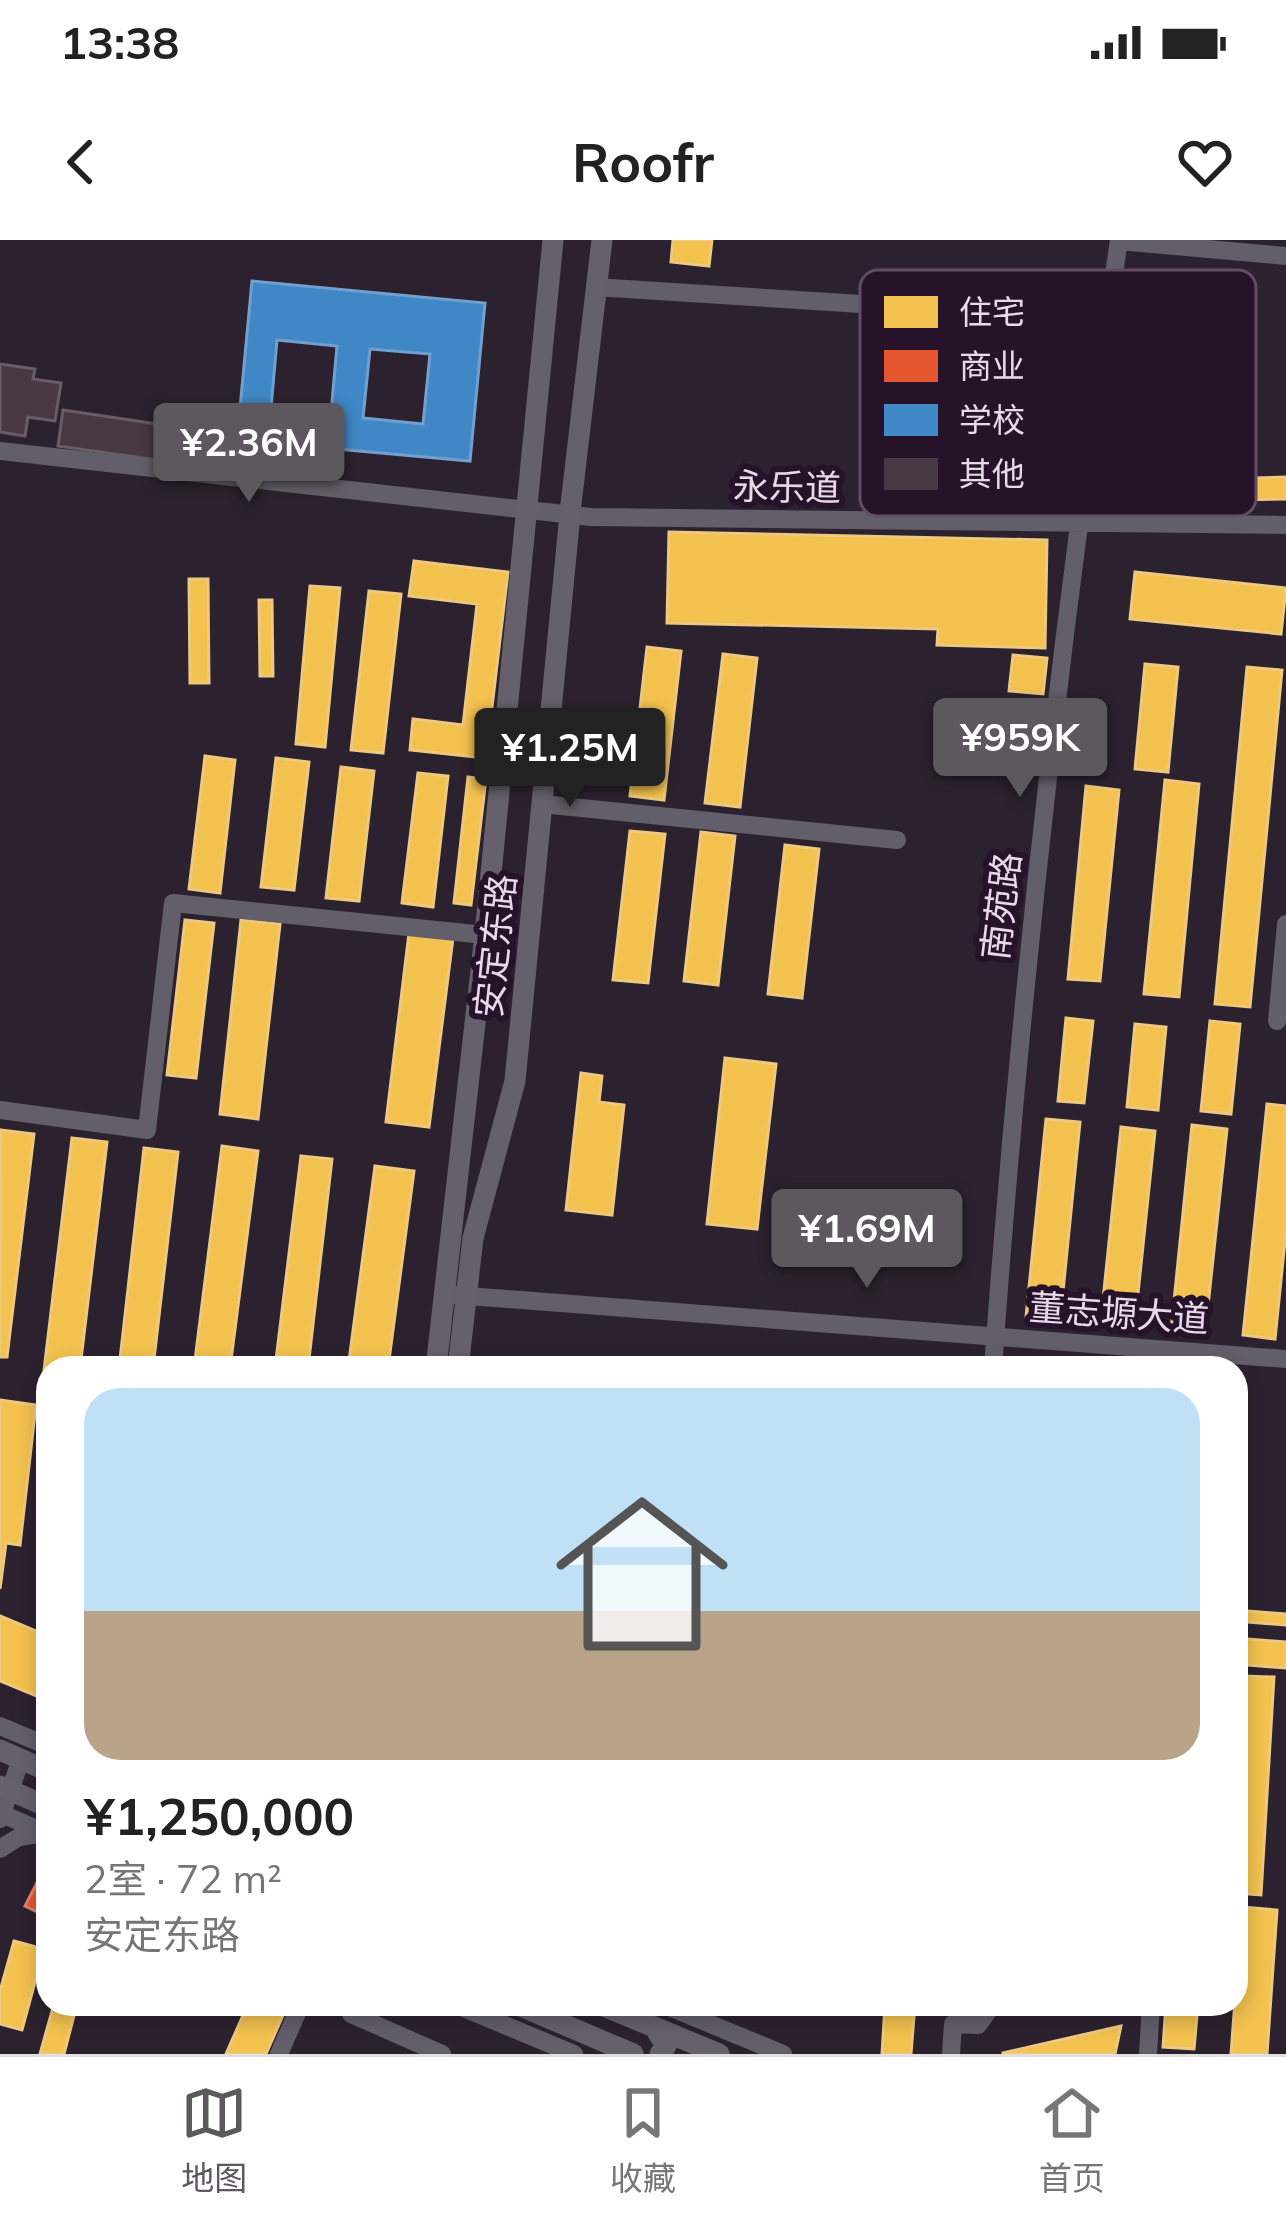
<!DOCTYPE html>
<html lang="zh">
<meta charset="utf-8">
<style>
:root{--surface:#fff;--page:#f6f6f6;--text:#222;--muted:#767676;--line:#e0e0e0;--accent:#5d585e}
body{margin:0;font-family:Mulish,"Noto Sans SC",sans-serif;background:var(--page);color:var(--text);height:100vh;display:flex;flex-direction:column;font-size:45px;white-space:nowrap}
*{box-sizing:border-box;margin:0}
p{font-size:39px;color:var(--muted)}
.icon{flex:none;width:66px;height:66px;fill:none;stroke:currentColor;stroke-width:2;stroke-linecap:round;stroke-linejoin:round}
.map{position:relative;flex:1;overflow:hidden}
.details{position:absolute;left:36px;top:1116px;width:1212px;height:660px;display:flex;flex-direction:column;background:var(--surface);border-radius:36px;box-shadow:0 6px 18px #0003}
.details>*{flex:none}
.price{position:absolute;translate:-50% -102px;padding:0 27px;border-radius:12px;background:var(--accent);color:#fff;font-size:39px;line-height:78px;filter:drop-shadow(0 3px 6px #0008)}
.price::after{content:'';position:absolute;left:50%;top:72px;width:36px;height:27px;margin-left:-18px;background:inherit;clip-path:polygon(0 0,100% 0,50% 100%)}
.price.current{background:#222;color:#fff}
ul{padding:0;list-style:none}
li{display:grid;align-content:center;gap:24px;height:636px;padding:0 48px}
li+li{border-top:3px solid var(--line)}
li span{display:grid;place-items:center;height:372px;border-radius:36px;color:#555}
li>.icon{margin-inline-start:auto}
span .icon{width:216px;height:216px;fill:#fffc;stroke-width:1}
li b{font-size:51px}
.status{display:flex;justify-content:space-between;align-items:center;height:84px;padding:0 60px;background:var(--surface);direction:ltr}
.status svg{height:33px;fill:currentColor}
header{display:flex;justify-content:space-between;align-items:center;height:156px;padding:0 48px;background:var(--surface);font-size:54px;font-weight:700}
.menu{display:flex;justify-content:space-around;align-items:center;height:168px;border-top:3px solid var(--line);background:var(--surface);font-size:33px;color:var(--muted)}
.menu a{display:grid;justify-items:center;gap:6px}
.menu .current{color:var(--accent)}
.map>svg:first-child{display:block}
</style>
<div class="status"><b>13:38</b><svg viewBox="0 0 49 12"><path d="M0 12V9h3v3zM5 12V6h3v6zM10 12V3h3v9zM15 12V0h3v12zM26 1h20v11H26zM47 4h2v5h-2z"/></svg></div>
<header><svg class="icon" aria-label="back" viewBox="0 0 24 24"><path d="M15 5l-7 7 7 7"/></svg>Roofr<svg class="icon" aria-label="heart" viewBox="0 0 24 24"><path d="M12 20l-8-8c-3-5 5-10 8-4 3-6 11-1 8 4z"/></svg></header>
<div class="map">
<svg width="1286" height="1814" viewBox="0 0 1286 1814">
<rect width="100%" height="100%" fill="#2c222f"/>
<path fill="#f2c14e" stroke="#eec87c" stroke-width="3" d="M673,0H712L709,26L671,22Z
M1286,237V259L1144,262V241Z
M669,292L1047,300L1045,408L937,405L938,389L667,383Z
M414,321L508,332L486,518L410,510L413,479L463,485L477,364L409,356Z
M1135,332L1286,348L1281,394L1130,379Z
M189,339H208L209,443H190Z
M310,346L340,348L325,507L296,504Z
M369,351L401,354L383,513L351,510Z
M259,360H272L273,436H260Z
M647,407L681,411L664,560L630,556Z
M723,414L757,418L740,567L705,563Z
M1013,415L1047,418L1043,454L1009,451Z
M1145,424L1178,427L1168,532L1135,529Z
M1247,427L1282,430L1250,767L1215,764Z
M205,516L235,520L220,653L189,649Z
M276,518L309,522L294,650L261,647Z
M341,527L374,531L359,661L326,658Z
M418,533L448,536L433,667L402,663Z
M468,537L486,539L471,665L454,663Z
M1165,540L1199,544L1179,757L1144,754Z
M1086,546L1119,550L1100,741L1068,739Z
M630,591L665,594L648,743L613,740Z
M701,592L735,596L718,745L684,741Z
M785,605L819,609L802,758L768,754Z
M185,680L214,683L196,838L167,835Z
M241,680L280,684L258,879L220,874Z
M409,693L453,698L429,887L386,882Z
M1066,778L1093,781L1084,863L1058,861Z
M1210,781L1240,784L1231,874L1201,871Z
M1135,784L1166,787L1158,870L1127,867Z
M725,818L776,824L757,989L707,984Z
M581,833L602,836L599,862L624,865L612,975L566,970Z
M1267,864L1286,866V991L1275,1099L1243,1095Z
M1046,879L1080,882L1060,1081L1026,1077Z
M1192,885L1227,889L1205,1094L1171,1090Z
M1121,887L1155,891L1135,1082L1101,1079Z
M1,890L34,894L7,1117H0Z
M72,898L107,902L80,1128L48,1131L44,1130Z
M222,906L258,911L230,1128H194Z
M144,908L178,912L153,1128H119Z
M301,916L332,919L308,1128H275Z
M375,926L414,931L388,1128H348Z
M0,1160L36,1165L20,1305L6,1303L0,1349Z
M1236,1370L1286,1374V1385L1236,1381Z
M0,1376L48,1396V1451L44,1459L0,1441Z
M1236,1398L1286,1402V1428L1236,1424Z
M1242,1436L1274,1437L1261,1655L1236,1653V1530Z
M1242,1667L1277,1670L1267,1814H1231Z
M14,1701L44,1709L22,1790L0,1784V1751Z
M54,1764H77L64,1814H40Z
M248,1764H288L266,1814H226Z
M885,1764H915L911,1814H882Z
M1166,1764H1198L1194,1809L1163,1807Z
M1121,1786L1115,1814H1003V1813Z"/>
<path fill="#e4572e" stroke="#e57e66" stroke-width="3" d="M48,1621V1677L25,1666Z"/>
<path fill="#3f88c5" stroke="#71a0d0" stroke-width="3" fill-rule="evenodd" d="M252,41L485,63L470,221L237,200ZM277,100L337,106L331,173L271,168ZM370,109L430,114L423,184L363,178Z"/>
<path fill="#483843" stroke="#685c65" stroke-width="3" d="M0,124L35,129L33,139L61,143L55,181L28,177L25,196L0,192Z
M63,170L205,191L200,226L58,206Z"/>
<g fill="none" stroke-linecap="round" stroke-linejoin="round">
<path stroke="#635f6a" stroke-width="18" d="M1119,1L1286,16
M595,47L861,64
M0,211L591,277L1286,285
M542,564L897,600
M1277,781L1286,684
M0,870L147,890L173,663L485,695
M455,1055L1286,1119
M993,1128C1020,751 1063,374 1119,0
M0,1486L48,1506
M0,1573L48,1594
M0,1579L21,1519
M0,1609L19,1597L45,1593
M454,1764L574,1814
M662,1764L783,1814
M351,1774L442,1814
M279,1814L301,1764
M951,1814L953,1784L978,1785L993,1764
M1148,1814L1151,1764"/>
<path stroke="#66606c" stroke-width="21" d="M436,1128L485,695L553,0
M458,1128L473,998L515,841L571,264L602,0
M0,1510L48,1531
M0,1546L48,1567
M516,1764L633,1814
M599,1764L719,1814
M655,1788L666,1806L660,1814"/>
</g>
<g text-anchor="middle" stroke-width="12" stroke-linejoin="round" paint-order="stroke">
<g font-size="36" fill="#e6d9e8" stroke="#26132a">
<text transform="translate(787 247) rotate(1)" y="13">永乐道</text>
<text transform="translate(1001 666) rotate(-83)" y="13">南苑路</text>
<text transform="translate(495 706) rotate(-84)" y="13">安定东路</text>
<text transform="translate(1119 1073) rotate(4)" y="13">董志塬大道</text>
</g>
</g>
<rect x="860" y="30" width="396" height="246" rx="18" fill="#26132a" stroke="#604e63" stroke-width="3"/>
<rect x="884" y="56" width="54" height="32" fill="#f2c14e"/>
<rect x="884" y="110" width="54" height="32" fill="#e4572e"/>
<rect x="884" y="164" width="54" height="32" fill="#3f88c5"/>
<rect x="884" y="218" width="54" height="32" fill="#483843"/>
<g font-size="33" fill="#e6d9e8">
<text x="959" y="84">住宅</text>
<text x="959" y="138">商业</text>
<text x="959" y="192">学校</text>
<text x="959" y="246">其他</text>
</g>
</svg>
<b class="price" style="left:249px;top:265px">¥2.36M</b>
<b class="price" style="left:1020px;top:560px">¥959K</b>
<b class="price current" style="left:570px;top:570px">¥1.25M</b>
<b class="price" style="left:867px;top:1051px">¥1.69M</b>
<section class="details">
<ul>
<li><span style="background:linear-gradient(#bfe0f5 60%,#b9a48a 0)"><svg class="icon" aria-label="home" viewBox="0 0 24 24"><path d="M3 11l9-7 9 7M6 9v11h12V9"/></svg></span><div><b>¥1,250,000</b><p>2室 · 72 m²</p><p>安定东路</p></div></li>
</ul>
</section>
</div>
<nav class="menu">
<a class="current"><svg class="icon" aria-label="map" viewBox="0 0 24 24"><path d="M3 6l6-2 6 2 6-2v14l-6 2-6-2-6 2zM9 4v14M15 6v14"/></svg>地图</a>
<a><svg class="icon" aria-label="saved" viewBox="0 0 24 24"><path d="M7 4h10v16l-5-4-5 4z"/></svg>收藏</a>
<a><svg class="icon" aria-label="home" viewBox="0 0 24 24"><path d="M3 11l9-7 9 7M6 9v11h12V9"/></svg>首页</a>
</nav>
